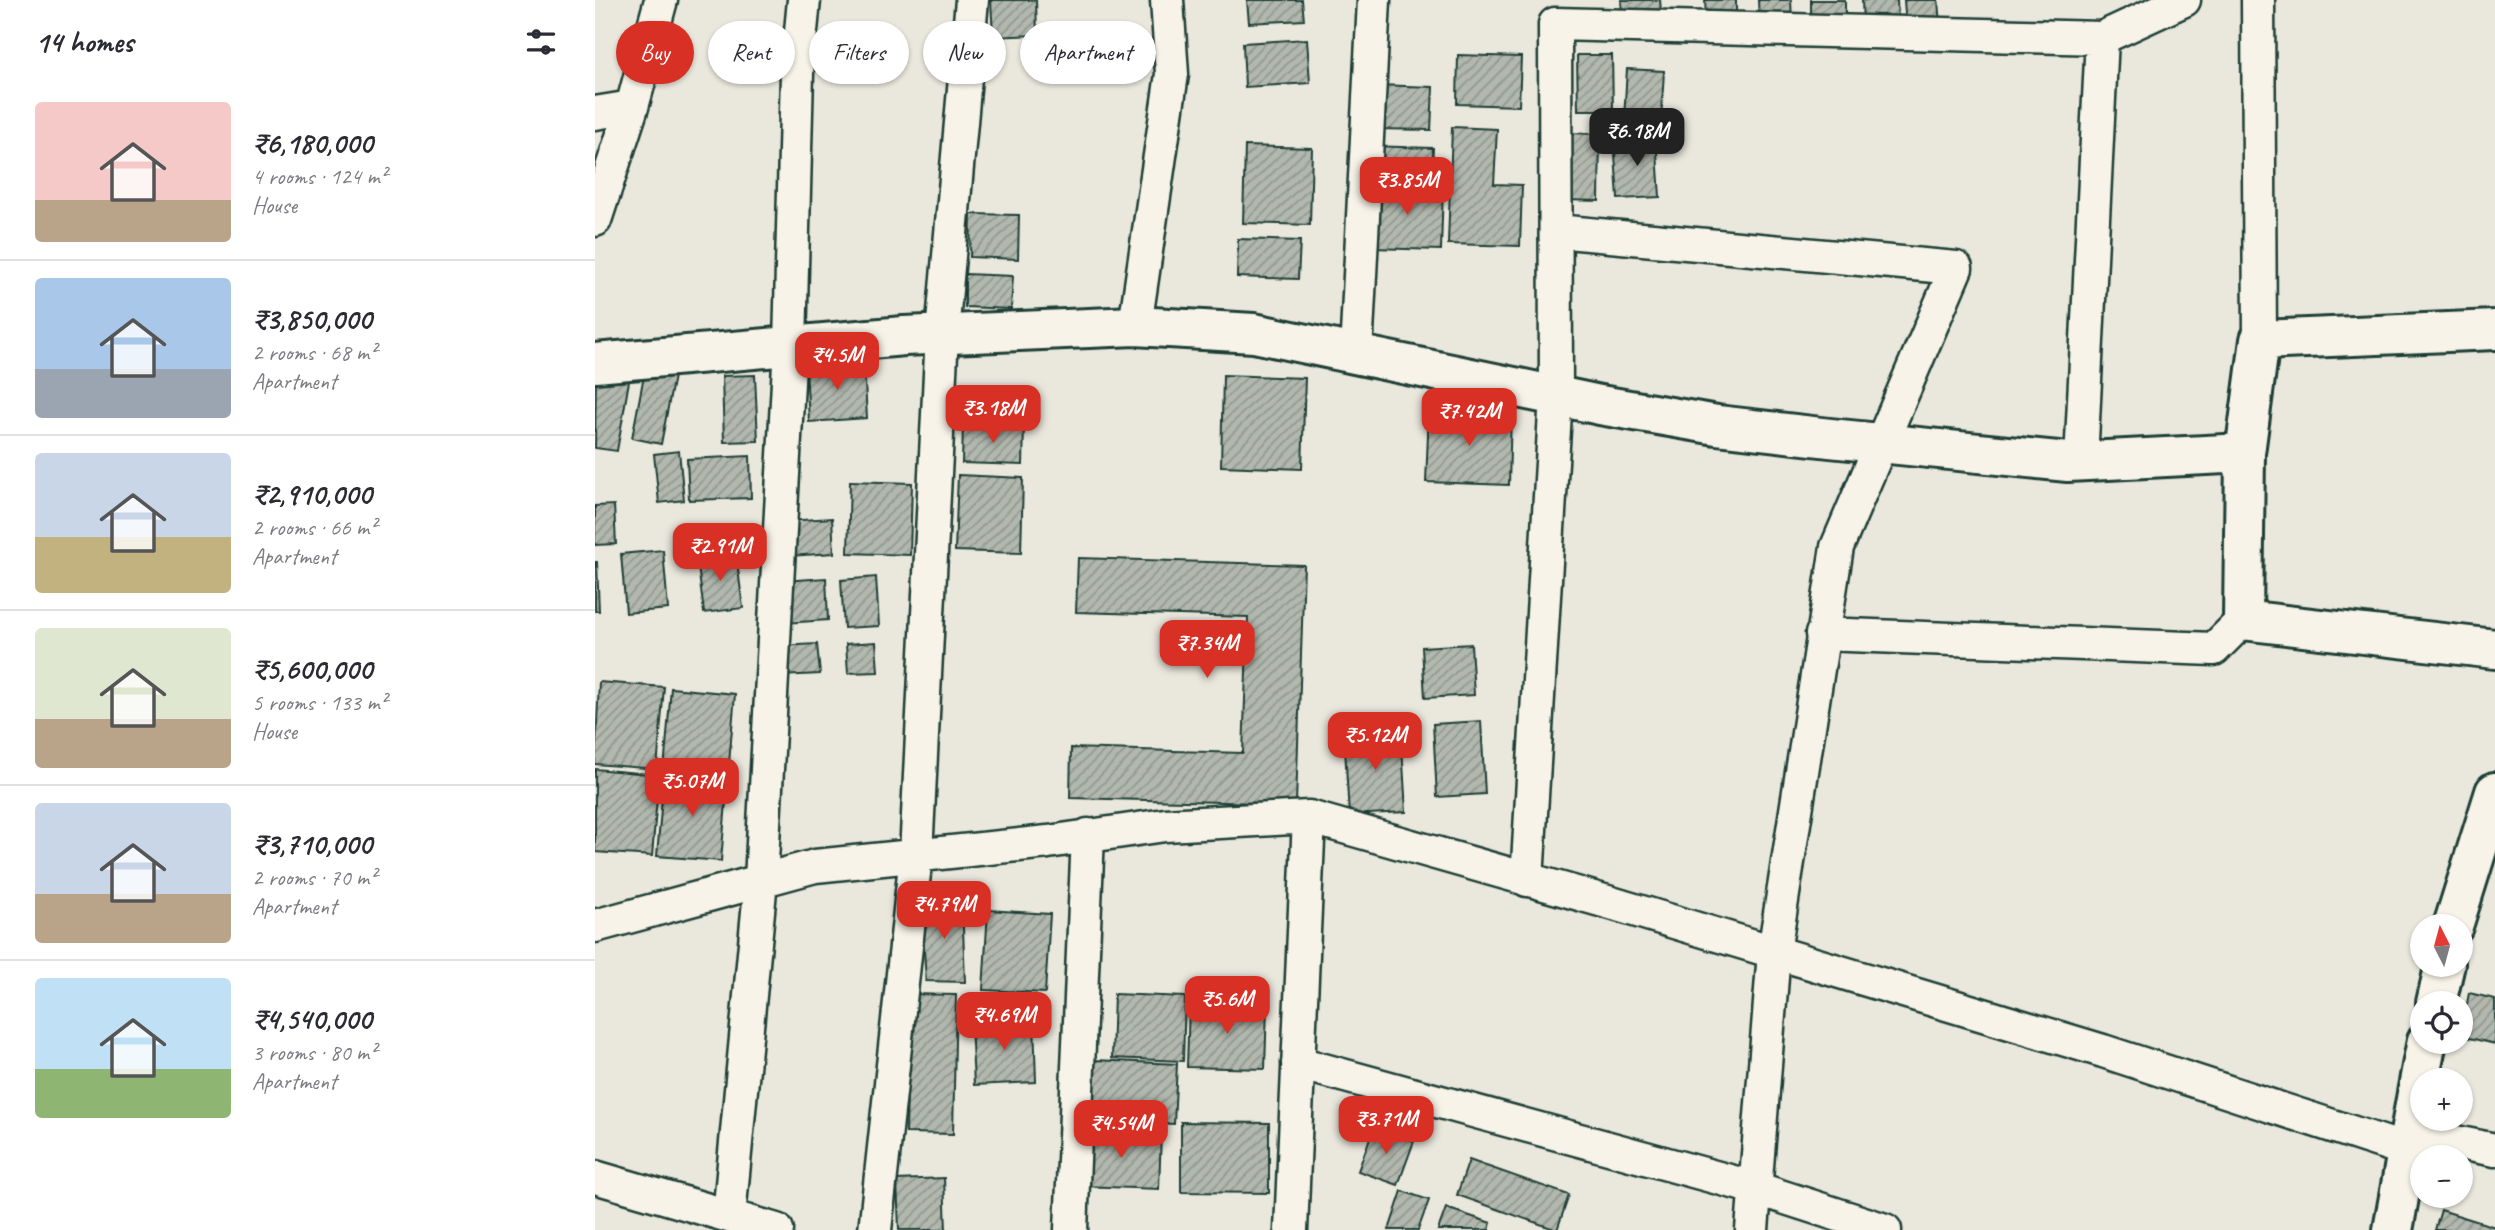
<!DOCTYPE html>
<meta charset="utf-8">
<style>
:root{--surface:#fff;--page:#f2f2f3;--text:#2b2b33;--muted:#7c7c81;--line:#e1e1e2;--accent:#d93025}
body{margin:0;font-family:Caveat,sans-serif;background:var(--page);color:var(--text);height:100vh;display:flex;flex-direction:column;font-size:26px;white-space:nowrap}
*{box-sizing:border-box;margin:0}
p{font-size:23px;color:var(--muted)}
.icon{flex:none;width:38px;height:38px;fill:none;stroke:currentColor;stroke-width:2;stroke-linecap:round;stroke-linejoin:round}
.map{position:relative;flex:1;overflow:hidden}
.drawer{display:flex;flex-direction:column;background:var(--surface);width:595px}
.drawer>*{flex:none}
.hud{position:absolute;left:21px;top:21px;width:665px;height:63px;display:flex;gap:14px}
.needle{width:46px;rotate:354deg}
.fabs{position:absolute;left:1815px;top:914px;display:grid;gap:14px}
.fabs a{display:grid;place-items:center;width:63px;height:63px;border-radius:50%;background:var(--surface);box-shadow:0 2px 5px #0004;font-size:35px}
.price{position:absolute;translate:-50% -60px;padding:0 16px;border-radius:14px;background:var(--accent);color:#fff;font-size:23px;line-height:46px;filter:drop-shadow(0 2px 4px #0008)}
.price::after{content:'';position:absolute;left:50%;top:42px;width:21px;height:16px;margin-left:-10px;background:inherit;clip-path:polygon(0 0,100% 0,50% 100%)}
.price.on{background:#222;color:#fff}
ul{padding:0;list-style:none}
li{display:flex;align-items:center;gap:21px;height:175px;padding:0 35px}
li+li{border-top:2px solid var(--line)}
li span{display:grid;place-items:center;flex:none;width:196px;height:140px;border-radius:7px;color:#555}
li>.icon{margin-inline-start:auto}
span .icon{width:84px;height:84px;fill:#fffc;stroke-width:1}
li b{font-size:30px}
h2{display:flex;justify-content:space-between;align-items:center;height:84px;padding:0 35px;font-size:30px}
.pill{padding:0 24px;border-radius:32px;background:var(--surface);box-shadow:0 2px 5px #0004;font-size:24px;line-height:63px}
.pill.on{background:var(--accent);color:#fff}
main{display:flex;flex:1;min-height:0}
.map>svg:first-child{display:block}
</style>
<main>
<section class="drawer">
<h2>14 homes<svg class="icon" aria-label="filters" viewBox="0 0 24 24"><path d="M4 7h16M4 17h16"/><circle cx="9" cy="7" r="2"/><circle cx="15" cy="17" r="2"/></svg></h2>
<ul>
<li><span style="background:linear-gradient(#f6c9c9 70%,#b9a48a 0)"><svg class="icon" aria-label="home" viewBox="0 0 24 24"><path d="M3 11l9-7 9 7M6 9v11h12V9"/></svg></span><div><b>₹6,180,000</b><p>4 rooms · 124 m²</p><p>House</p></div></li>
<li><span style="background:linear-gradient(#a9c7e8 65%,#9aa5b1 0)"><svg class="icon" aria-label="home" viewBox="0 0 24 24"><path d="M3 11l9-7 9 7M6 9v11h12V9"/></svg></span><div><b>₹3,850,000</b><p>2 rooms · 68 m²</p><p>Apartment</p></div></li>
<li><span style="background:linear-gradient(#c9d6e8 60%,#c2b280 0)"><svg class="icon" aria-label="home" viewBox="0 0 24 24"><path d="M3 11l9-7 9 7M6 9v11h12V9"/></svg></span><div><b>₹2,910,000</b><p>2 rooms · 66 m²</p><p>Apartment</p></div></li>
<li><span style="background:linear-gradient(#dfe7d0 65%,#b9a48a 0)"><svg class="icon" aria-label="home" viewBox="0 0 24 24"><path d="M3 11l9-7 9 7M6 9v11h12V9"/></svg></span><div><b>₹5,600,000</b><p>5 rooms · 133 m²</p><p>House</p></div></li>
<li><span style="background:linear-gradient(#c9d6e8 65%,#b9a48a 0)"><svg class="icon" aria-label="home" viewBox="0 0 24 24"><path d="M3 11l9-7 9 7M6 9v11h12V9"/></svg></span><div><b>₹3,710,000</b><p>2 rooms · 70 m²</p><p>Apartment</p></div></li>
<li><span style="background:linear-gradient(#bfe0f5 65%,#8fb573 0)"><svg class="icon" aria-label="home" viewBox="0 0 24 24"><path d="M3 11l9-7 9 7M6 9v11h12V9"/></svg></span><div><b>₹4,540,000</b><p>3 rooms · 80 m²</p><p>Apartment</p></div></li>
</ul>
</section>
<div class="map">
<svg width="1900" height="1230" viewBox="0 0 1900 1230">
<defs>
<pattern id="building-hatch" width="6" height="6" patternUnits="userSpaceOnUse" patternTransform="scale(1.75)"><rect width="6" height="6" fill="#b2b8ae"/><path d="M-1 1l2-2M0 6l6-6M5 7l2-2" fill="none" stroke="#90978e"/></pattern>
</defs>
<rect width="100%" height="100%" fill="#eae8dd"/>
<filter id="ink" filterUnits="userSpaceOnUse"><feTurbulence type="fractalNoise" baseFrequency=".0143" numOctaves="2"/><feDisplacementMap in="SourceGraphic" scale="14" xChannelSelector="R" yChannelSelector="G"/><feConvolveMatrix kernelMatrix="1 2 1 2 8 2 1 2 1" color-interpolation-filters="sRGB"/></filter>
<g filter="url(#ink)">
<path fill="url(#building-hatch)" stroke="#1f3d34" stroke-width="2" d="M396,0H441L442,35L398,37Z
M652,0H707L709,20L654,23Z
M1026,0H1065L1066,11L1027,12Z
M1110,0H1141V16L1111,17Z
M1163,0H1196L1197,20L1164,21Z
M1216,0H1250V18L1216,19Z
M1267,0H1302L1303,25L1268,26Z
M1309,0H1343L1345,25L1311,27Z
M712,39L715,83L650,87L648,43Z
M863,55L926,57L924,106L862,104Z
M982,55H1017L1018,110H983Z
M1032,69L1069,71L1066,121L1029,119Z
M782,85L838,87L836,130L781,129Z
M857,127L902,129L899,184L927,185L925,246L853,244Z
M970,133L1005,134L1004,201L969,200Z
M1061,137L1065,197L1023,199L1019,139Z
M650,146L717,148L715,225L648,223Z
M773,146L838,148L837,174L773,172Z
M778,185L848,186L846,250L776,248Z
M376,214L424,215L423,259L375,257Z
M643,239L705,241L703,279L642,277Z
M370,274L418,276L416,309L370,307Z
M269,363L272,418L214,422L211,367Z
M50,370L79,376L66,444L37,438Z
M160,375L163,441L129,442L127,376Z
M628,375L710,378L707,469L626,466Z
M1,376L34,381L22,451L0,448Z
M834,411L916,413L914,485L831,482Z
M368,425L429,427L428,465L367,463Z
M84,451L89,500L64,503L59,454Z
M155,456L156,498L94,500L92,459Z
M363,475L428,478L426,553L360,551Z
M255,481L317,483L315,555L253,553Z
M19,505L21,544L0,545V506Z
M237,518L239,553L194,556L192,521Z
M68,550L73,609L31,613L26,554Z
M141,553L148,608L109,613L102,558Z
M483,558L709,565L701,804L475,798L476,748L648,753L653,617L481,612Z
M0,562H2L4,611H0Z
M281,577L284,626L249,628L246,580Z
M231,578L233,620L190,623L187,581Z
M281,642L283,672L253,673L251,644Z
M222,644L225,674L185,676L184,646Z
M876,644L879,695L830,698L827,647Z
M4,682L69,687L62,769L0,764Z
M76,688L140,694L133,775L69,770Z
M886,721L890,794L842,797L838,724Z
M806,729L811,812L754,815L749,732Z
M0,769L64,775L57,856L0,852Z
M69,774L133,779L126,861L62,856Z
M367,901L370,982L331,981L326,902Z
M393,910L455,914L450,993L388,990Z
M1874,993L1900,999V1044L1866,1036Z
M314,994L361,995L358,1134L311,1133Z
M519,994L590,997L588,1061L517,1058Z
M594,1004L672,1006L670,1069L592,1067Z
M439,1020L441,1082L379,1085L376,1023Z
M500,1060L582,1064L579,1124L497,1120Z
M586,1122L674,1123V1193L586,1192Z
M779,1127L819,1141L803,1185L763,1171Z
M488,1130L566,1133L564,1189L486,1186Z
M874,1160L974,1195L962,1230L862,1195Z
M349,1178L351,1230H304L302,1180Z
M807,1191L834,1200L823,1230H794Z
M851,1208L896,1223L894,1230H843Z
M1846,1210L1900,1227V1230H1840Z"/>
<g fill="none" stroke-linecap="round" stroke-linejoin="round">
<g stroke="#1f3d34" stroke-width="37">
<path id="street" d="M1663,0L1665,340
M0,113L37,107
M0,220L37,107L66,0
M961,231L1361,268L1242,547L1179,952L1157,1230
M540,326L577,74L572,0
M761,354L779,0
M1486,461L1507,38
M1227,634L1619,649L1648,620
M932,880L961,396L960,24L1507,38L1589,0
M0,926L220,866L453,842L570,825L714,817L1016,903L1508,1051L1814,1151
M703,1063L1160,1188L1290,1230
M1815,1133L1900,1150
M0,1177L182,1230
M134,1216L166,880L195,345L202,73L209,0
M280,1230L321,855L347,334L377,0
M476,1230L493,835
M696,1230L714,817"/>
</g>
<g stroke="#1f3d34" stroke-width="44">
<path id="secondary" d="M1900,330L1665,340L1650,453L1648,620L1900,649
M0,363L309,336L540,326L659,333L1005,405L1122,425L1235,438L1473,462L1650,453
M1858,926L1900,792
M1841,1003L1850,964
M1798,1230C1810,1167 1819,1104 1832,1041"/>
</g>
<use href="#street" stroke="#f7f3e8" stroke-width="32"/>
<use href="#secondary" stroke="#f7f3e8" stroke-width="38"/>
</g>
</g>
</svg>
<div class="fabs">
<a><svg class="needle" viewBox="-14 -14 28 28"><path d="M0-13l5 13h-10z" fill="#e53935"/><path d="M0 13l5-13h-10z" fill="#7c7c81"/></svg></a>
<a><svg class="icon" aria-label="locate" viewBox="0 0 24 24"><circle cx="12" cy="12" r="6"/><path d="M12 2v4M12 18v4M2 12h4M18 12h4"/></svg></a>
<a>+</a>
<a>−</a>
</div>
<b class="price on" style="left:1042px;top:168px">₹6.18M</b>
<b class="price" style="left:812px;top:217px">₹3.85M</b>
<b class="price" style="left:242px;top:392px">₹4.5M</b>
<b class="price" style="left:398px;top:445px">₹3.18M</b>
<b class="price" style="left:874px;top:448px">₹7.42M</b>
<b class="price" style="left:125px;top:583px">₹2.91M</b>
<b class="price" style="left:612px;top:680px">₹7.34M</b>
<b class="price" style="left:780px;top:772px">₹5.12M</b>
<b class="price" style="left:97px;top:818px">₹5.07M</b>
<b class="price" style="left:349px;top:941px">₹4.79M</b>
<b class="price" style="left:632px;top:1036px">₹5.6M</b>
<b class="price" style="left:409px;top:1052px">₹4.69M</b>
<b class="price" style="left:791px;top:1156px">₹3.71M</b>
<b class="price" style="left:526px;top:1160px">₹4.54M</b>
<div class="hud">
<a class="pill on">Buy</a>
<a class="pill">Rent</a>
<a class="pill">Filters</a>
<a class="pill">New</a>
<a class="pill">Apartment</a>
</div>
</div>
</main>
